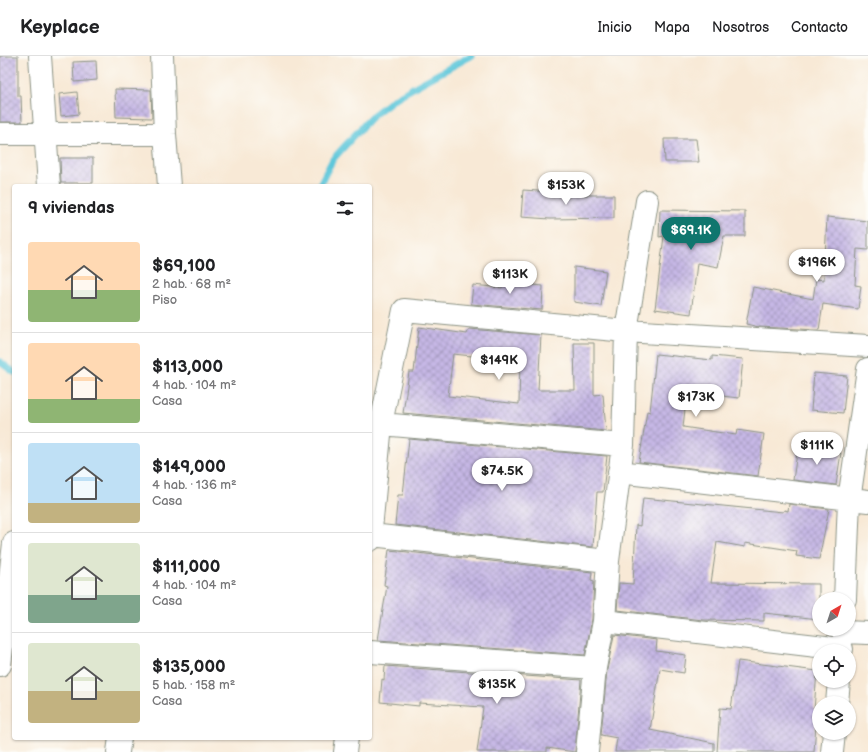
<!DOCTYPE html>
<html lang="es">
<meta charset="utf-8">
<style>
:root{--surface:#fff;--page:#f2f2f2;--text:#202124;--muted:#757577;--line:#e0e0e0;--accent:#0f766e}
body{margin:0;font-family:"Balsamiq Sans",sans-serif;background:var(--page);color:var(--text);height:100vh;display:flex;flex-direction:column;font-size:15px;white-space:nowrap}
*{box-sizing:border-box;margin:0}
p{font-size:13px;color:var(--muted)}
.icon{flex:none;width:22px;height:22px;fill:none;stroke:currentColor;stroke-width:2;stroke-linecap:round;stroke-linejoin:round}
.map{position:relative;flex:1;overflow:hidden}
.panel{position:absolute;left:12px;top:128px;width:360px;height:556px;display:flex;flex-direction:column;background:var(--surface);border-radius:4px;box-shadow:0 1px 3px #0004}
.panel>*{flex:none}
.needle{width:26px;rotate:39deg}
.buttons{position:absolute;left:812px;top:536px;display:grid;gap:8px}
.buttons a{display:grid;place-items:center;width:44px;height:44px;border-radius:50%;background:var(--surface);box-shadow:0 1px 3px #0004;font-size:20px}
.price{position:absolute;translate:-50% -34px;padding:0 9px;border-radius:14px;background:#fff;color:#222;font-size:13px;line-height:26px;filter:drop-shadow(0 1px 2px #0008)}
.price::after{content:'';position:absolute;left:50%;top:24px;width:12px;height:9px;margin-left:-6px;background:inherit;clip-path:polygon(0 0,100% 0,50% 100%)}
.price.active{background:var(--accent);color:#fff}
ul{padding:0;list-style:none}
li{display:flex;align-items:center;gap:12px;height:100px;padding:0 16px}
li+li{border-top:1px solid var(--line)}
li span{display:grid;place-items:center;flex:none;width:112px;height:80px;border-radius:4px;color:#555}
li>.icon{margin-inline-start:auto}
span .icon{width:48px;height:48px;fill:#fffc;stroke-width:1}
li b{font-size:17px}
h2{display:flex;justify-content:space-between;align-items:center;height:48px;padding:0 16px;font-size:17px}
header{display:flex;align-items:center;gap:24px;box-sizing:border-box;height:56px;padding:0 20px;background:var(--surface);border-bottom:1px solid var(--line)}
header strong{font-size:19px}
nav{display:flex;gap:22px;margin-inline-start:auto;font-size:14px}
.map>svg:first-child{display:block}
</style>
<header>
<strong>Keyplace</strong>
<nav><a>Inicio</a><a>Mapa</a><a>Nosotros</a><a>Contacto</a></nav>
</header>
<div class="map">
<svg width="868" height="696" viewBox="0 0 868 696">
<defs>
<pattern id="building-cross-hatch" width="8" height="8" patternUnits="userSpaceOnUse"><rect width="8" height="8" fill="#c6b7e5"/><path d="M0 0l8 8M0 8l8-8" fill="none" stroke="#a096ba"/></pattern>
</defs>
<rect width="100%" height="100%" fill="#fdfcf7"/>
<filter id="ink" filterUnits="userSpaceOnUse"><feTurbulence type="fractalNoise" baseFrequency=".025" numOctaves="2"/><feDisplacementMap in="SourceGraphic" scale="8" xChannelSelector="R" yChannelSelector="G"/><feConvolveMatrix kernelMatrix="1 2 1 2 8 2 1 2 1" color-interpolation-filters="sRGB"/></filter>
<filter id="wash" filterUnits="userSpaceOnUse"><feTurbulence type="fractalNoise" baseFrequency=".012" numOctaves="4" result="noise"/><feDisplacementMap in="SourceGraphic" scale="16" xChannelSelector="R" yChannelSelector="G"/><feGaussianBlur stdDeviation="0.9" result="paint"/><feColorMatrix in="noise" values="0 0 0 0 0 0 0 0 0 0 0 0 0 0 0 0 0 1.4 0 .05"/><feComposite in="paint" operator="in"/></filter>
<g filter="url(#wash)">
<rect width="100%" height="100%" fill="#f8e9d6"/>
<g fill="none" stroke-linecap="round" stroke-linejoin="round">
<path stroke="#5ec7da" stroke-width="7" d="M319,130L333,103L372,60L394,43L418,29L471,0
M0,306L14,316"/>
</g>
<g id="blocks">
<path fill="url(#building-cross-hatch)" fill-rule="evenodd" d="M0,0H18V40H21L22,66H0Z
M96,5L97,24L74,26L73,6Z
M115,33L151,34L152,62L116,61Z
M77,36L79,58L61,60L59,38Z
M664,83H696L699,106H665Z
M60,102H93V127H61Z
M523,134L552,136V139H614V162L550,163L521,161Z
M660,154L745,155V180H724L718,211L697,207L691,258L655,253L664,180L659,181Z
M827,161L868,165V194L857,193L855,229L861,230L858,253L823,248L819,274L759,271L746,268L753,231L813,243L816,223L824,224Z
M574,211L606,215L601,250L574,246Z
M502,220H524V228L543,230L542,254L471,248L473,229L502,232Z
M419,271L467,278L469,273L541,279L538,334H575L574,287H594V339L603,338L606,375L403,357L409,316H414ZM453,298L520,305L519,348L448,340Z
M656,298L712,304V300L743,303L739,342L687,336L683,371L736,379L737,374L764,378L758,420L639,406L647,355L650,356Z
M814,317L847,320L843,357L811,354Z
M409,383L607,400L603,436H597L593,491L395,469L398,439H403Z
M798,390L841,397L836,429L793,424Z
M643,442L783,456L784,454L788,455L789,448L829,453L819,503L796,500L797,495L745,487V491L717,486L711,527L819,528V563L764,557V565L703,564L617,554L619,527L633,528L636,469L640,470Z
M389,494L592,516L591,524L594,525L592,563L585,599L378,584L387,530L384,529Z
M614,579L657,584L656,595L686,599L684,617L660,613L650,674L714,687V696H615L617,682L601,679L607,614Z
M738,605L817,615L814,654H817L814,696H717L720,652L731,653Z
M385,610L581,624L575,696L547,692V696H477L483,651L419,647V650L380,646L382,623L384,624Z"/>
</g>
</g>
<g filter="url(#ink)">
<use href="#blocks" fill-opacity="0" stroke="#8c9385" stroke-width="1"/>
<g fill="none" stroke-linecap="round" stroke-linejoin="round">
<g stroke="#8c9385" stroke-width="24">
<path id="minor" d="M40,0L49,130
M162,0L165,78L169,130
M0,78H165
M381,368L623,389
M619,416L868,445
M371,479L608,505
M370,484L381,368L404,254L626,275L868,290
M845,543L849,444L868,313
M604,565L842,593
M843,576L868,577
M370,596L595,612
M0,609L14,487
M837,647L839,625
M118,696L120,682
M345,696L347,682
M587,696L595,612L604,565L608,505L623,389L626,275L647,145
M832,696L834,677"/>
</g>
<use href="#minor" stroke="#fff" stroke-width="22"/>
</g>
</g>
</svg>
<div class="buttons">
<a><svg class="needle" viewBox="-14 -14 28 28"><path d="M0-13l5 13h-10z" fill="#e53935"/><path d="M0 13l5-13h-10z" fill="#757577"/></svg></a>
<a><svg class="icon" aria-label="locate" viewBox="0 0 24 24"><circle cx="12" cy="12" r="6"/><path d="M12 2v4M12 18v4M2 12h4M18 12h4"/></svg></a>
<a><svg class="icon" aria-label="layers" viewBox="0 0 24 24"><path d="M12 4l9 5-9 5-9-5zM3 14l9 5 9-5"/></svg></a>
</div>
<b class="price" style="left:566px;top:150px">$153K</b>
<b class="price active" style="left:691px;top:195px">$69.1K</b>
<b class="price" style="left:817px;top:227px">$196K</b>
<b class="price" style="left:510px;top:239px">$113K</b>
<b class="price" style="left:499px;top:325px">$149K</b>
<b class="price" style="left:696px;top:362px">$173K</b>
<b class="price" style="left:817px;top:410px">$111K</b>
<b class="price" style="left:502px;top:436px">$74.5K</b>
<b class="price" style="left:497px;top:649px">$135K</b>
<section class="panel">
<h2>9 viviendas<svg class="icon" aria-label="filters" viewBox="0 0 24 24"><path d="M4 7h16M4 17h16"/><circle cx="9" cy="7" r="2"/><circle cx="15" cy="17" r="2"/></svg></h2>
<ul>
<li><span style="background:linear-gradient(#ffd9b3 60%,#8fb573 0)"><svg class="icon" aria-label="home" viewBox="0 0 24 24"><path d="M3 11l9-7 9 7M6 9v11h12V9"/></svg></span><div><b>$69,100</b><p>2 hab. · 68 m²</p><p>Piso</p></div></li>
<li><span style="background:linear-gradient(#ffd9b3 70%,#8fb573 0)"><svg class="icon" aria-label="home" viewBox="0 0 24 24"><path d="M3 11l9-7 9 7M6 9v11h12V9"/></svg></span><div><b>$113,000</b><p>4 hab. · 104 m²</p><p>Casa</p></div></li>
<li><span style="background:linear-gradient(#bfe0f5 75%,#c2b280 0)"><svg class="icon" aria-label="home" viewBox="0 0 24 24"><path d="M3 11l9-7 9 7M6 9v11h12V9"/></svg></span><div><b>$149,000</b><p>4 hab. · 136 m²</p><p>Casa</p></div></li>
<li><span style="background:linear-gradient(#dfe7d0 65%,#7fa58c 0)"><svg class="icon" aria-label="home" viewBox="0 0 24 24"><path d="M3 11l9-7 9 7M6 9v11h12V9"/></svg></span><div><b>$111,000</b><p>4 hab. · 104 m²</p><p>Casa</p></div></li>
<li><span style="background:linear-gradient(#dfe7d0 60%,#c2b280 0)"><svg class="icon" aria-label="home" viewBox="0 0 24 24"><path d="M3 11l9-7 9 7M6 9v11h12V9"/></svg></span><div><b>$135,000</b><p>5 hab. · 158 m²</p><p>Casa</p></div></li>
</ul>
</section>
</div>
